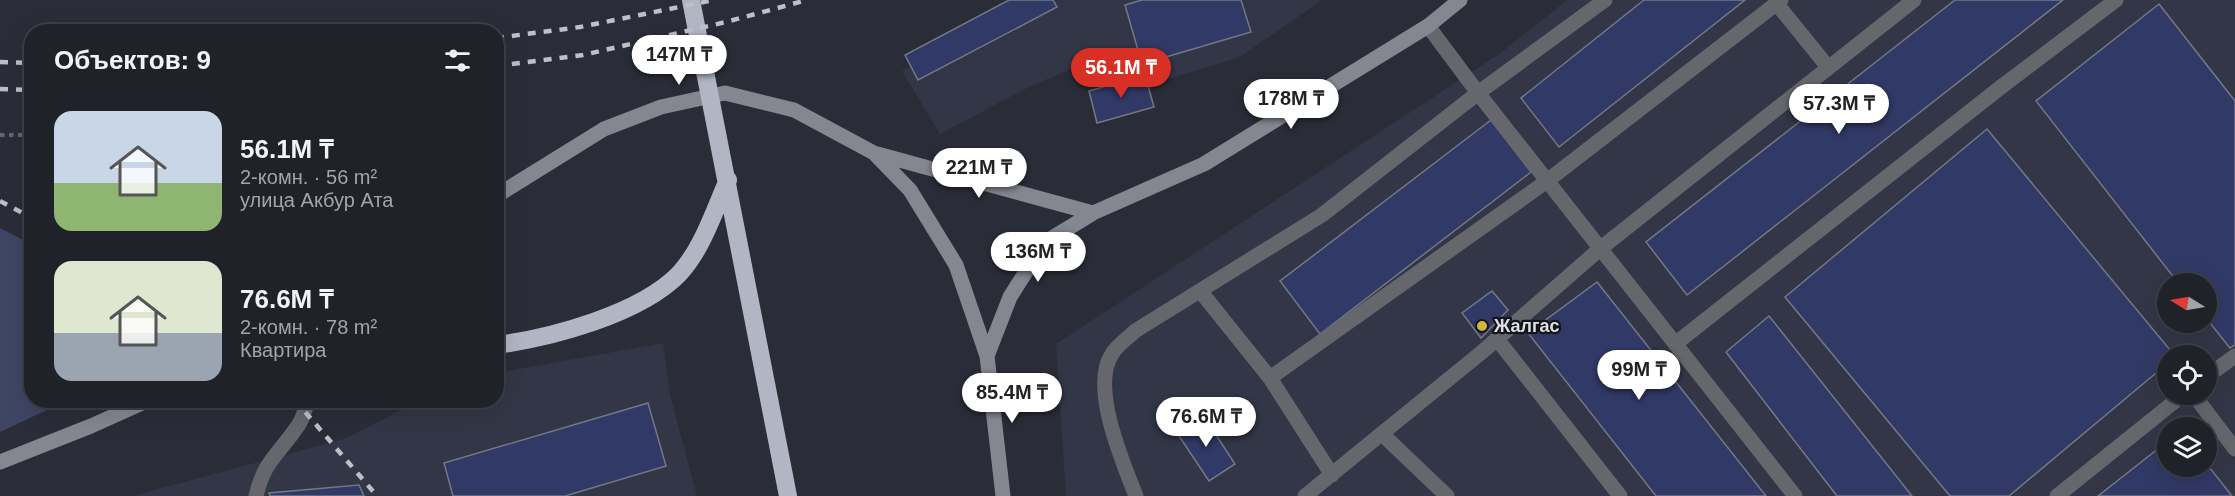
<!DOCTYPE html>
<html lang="ru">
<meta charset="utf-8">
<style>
:root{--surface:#20222a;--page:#2d2f36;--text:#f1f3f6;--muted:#a2a4a8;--line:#3d3f47;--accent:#d93025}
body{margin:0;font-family:Helvetica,sans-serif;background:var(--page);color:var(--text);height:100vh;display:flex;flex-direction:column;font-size:22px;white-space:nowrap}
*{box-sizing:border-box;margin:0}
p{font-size:20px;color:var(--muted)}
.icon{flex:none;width:33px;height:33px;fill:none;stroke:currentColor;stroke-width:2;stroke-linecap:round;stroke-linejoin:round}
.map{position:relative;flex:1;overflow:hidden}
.sheet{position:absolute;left:24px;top:24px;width:480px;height:384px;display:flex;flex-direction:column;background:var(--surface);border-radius:24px;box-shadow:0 6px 24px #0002,0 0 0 2px var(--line)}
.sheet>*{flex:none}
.needle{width:39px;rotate:281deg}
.controls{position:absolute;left:2157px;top:273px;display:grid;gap:12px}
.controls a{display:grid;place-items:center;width:60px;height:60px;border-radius:50%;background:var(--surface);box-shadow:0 6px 24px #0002,0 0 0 2px var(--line);font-size:30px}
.price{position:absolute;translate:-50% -51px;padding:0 14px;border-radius:21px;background:#fff;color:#222;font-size:20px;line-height:39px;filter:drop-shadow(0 2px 3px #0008)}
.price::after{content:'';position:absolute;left:50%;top:36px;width:18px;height:14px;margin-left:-9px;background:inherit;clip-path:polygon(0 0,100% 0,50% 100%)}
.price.on{background:var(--accent);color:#fff}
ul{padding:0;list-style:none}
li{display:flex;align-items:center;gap:18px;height:150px;padding:0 30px}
li span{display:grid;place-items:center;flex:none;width:168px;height:120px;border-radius:18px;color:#555}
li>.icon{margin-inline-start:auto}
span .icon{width:72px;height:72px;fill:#fffc;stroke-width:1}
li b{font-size:26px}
h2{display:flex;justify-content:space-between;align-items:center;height:72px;padding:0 30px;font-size:26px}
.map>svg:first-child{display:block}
</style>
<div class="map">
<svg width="2235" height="496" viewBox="0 0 2235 496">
<rect width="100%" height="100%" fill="#2a2d38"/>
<path fill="#323646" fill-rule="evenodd" d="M1058,0H1322L1240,57L1155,83H1128L1116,49L1027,88L940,134L902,71Z
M1567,0H2235V496H1066L1056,344L1499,54ZM2168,284H2206V322H2168ZM2168,356H2206V394H2168ZM2168,428H2206V466H2168Z
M663,343L670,395L697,496H132L344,439L419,401L496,400L497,373Z"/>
<path fill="#3f4664" d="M0,228L31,244L32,400L66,401L0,432Z"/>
<path fill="#313966" stroke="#747784" stroke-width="1.5" d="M1009,0H1053L1057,7L918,80L905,55Z
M1142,0H1241L1251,32L1142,64L1125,5Z
M1644,0H1745L1559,147L1521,98Z
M1955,0H2063L1687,295L1646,242Z
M2159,4L2235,101V345L2230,348L2206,318V284H2179L2036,101Z
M1145,75L1154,107L1097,123L1089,91Z
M1491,120L1531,172L1320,334L1280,281Z
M1987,129L2175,356H2168V363L2009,496H1950L1785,297Z
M1597,282L1766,496H1656L1528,333Z
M1492,291L1508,310L1481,338L1462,313Z
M1769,316L1912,496H1837L1726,352Z
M648,403L666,466L565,496H453L444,463Z
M1203,415L1235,464L1209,481L1177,433Z
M2168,441V466H2206V463L2232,496H2098Z
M359,485L364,496H270L269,493Z"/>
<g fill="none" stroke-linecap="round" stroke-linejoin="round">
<path stroke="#636670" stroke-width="4" stroke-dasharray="4.5 4.5" stroke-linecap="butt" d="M0,135H32"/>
<path stroke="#65676c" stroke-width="15" d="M1776,3L1828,67
M1428,26L1478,93L1795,496
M1201,292L1270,378L1332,475
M1497,339L1620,496
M1675,344L2001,87L2116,0
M2206,377L2235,356
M1270,378L1547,181L1781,0
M2193,394L2235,449
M1382,434L1447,496
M256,496C264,461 278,455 297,427C303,420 305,409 308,400
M1136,496C1123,463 1090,387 1112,354C1117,345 1128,338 1135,331L1322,215L1478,93L1605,0
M1305,496L1482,352L1601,248L1914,0
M2057,496L2184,394"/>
<path stroke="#848690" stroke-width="15" d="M874,153L910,190L956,265L987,356L1003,496
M496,196L604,129L661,107L725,93L794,110L874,153L1093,213
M987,356L1010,297L1044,243L1093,213L1204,164L1428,26L1460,0
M0,462L91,426L149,400"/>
<path stroke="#b2b5c3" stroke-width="18" d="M691,0L788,496
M496,345C551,338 640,314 679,274C703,248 714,211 728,180"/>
<path stroke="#bec0c8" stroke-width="4.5" stroke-dasharray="8 8" stroke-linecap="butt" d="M496,38L580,27L714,0
M0,62L32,63
M496,66L583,55L726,22L807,0
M0,89L32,90
M0,201L32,218
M295,400L377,496"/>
</g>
<circle fill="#d5b535" stroke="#14151a" stroke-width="2" cx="1482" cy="326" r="6"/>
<g text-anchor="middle" stroke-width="4.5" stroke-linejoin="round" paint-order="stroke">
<g font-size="18" font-weight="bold" fill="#dddfe6" stroke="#14151a" text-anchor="start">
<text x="1494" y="332">Жалгас</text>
</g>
</g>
</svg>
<div class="controls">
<a><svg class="needle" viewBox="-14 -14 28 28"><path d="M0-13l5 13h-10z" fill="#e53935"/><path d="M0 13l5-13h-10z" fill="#a2a4a8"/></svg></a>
<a><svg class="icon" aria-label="locate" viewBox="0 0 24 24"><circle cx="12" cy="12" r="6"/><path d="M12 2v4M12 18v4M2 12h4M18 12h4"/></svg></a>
<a><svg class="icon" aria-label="layers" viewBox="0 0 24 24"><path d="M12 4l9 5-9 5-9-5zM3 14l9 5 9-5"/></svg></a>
</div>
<b class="price" style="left:679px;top:86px">147M ₸</b>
<b class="price on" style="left:1121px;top:99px">56.1M ₸</b>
<b class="price" style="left:1291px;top:130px">178M ₸</b>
<b class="price" style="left:1839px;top:135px">57.3M ₸</b>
<b class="price" style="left:979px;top:199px">221M ₸</b>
<b class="price" style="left:1038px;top:283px">136M ₸</b>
<b class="price" style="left:1639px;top:401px">99M ₸</b>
<b class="price" style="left:1012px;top:424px">85.4M ₸</b>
<b class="price" style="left:1206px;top:448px">76.6M ₸</b>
<section class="sheet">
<h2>Объектов: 9<svg class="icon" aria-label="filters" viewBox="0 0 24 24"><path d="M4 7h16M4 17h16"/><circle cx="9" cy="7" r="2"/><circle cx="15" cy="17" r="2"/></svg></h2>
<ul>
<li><span style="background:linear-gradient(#c9d6e8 60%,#8fb573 0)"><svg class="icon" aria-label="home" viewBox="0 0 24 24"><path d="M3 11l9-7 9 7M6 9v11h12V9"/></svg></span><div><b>56.1M ₸</b><p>2-комн. · 56 m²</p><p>улица Акбур Ата</p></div></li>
<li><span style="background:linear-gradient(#dfe7d0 60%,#9aa5b1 0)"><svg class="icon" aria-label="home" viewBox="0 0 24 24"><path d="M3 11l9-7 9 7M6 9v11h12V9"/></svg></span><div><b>76.6M ₸</b><p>2-комн. · 78 m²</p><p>Квартира</p></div></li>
</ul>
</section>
</div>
